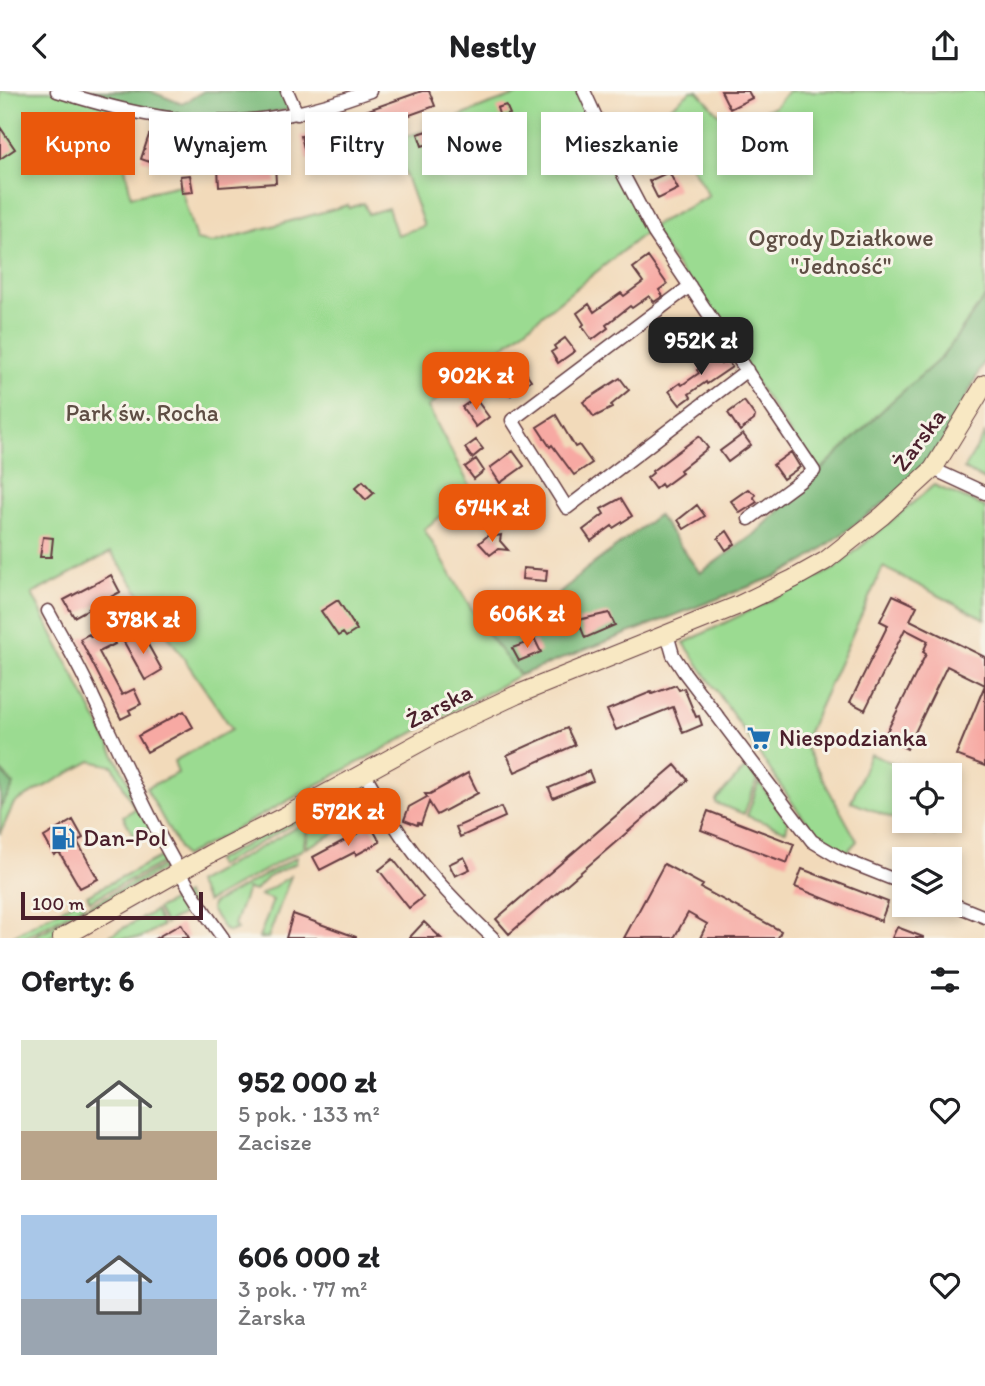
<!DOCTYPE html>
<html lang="pl">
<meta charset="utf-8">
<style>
:root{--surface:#fff;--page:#f6f6f6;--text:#202124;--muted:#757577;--accent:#ea580c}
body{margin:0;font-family:Itim,sans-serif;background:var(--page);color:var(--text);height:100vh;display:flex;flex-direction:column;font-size:26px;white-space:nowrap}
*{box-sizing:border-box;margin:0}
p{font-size:23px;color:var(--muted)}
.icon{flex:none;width:38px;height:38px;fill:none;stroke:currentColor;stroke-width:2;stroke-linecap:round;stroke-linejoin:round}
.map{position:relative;height:847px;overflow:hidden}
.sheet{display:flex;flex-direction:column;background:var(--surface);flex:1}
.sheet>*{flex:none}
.guide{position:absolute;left:21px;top:21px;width:943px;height:63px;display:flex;gap:14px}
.tools{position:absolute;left:892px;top:672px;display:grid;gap:14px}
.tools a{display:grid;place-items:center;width:70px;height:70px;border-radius:0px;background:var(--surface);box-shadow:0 4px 10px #0003;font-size:35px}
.scale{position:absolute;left:21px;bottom:18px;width:182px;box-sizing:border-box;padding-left:7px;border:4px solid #4a1f2b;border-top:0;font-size:19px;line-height:24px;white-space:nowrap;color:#4a1f2b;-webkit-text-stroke:5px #f7f3e8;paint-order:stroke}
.price{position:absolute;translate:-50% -60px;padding:0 16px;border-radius:14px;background:var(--accent);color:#fff;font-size:23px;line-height:46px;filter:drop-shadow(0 2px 4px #0008)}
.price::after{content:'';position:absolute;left:50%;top:42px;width:21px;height:16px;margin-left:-10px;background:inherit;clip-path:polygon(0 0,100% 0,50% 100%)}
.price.selected{background:#222;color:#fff}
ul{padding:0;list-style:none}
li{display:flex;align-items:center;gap:21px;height:175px;padding:0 21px}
li span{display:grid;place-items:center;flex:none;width:196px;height:140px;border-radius:0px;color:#555}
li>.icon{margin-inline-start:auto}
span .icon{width:84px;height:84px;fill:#fffc;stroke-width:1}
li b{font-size:30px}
h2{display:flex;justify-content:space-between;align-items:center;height:84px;padding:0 21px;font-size:30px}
.chip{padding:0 24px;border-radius:0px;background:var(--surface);box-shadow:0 4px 10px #0003;font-size:24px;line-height:63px}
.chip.selected{background:var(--accent);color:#fff}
header{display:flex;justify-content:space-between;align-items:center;height:91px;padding:0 21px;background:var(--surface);font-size:32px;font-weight:800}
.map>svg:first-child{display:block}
</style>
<header><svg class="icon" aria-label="back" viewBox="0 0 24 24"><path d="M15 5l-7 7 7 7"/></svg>Nestly<svg class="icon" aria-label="share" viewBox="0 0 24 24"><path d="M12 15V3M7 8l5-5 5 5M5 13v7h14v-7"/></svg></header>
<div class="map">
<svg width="985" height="847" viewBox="0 0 985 847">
<rect width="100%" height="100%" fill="#f7f3e8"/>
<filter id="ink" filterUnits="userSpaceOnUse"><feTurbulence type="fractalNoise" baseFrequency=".0143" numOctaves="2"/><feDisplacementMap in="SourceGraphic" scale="14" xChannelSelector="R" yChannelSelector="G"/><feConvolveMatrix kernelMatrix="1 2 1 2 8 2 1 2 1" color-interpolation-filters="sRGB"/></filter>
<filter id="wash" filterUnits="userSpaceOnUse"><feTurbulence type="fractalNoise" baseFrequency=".00686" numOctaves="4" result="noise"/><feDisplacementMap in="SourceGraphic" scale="28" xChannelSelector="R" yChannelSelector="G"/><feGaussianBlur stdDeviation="1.57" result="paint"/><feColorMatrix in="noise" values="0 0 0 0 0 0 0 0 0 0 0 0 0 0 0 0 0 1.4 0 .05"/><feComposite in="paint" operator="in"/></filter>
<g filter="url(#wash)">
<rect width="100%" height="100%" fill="#f2daba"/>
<path fill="#9bdb91" stroke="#727d5e" stroke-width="2" d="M0,0H60L112,15L131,105L180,94L196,149L212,152L348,114L349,117L364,112L368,123L388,117L397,144L424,135L393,49L428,39L485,15L528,0H585L651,136L709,105L661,24L691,0H698L726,31L775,16L788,0H985V206L942,266L817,382L651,137L428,316L473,401L424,438L484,539L520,584L184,766L146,697L178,682L174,670L232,638L111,461L32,503L151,735V742L143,748L134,745L123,725L135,718L113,675L91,670L14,712L0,743V717L13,694L0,679Z
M985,343V389L964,378Z
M934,394L985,416V528L883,476L803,652L857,750L847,761L826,753L798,720L684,552L834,478Z
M870,663L924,684H905V730H941L935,744L851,711Z
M746,676L757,689L744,723L716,712V709Z
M759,691L788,731L786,740L747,725Z
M361,699L376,722L357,730L343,710Z
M342,713L353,733L306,757L310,731Z
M298,726H306L218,775L215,770Z
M308,730L303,758L207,811L196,792Z
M160,766L165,770L90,810L87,804Z
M297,766L296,772C281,780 264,785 255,800L247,798L234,834L237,838L229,841L225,839L211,819L212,813Z
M167,772L164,778L91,819L48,847H31Z
M291,785L268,847H259L273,809L260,804Z
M185,803L193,818L165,833L157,818Z
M81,807L85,814L24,847H9Z
M155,820L162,835L140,847H105Z"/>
<path fill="#7cbb7b" stroke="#636d53" stroke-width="2" d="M60,0H150L182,13L204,0H281L290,19L236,25L166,23Z
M985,206V269L937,365L896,403L807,469L779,484L520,584L484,539L555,507L584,480L658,424L700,482L756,442L891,311L942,266Z
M0,679L14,694L0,717Z"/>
<g id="blocks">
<path fill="#f7a9a3" d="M422,0H429L435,15L343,48L337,30Z
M721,0H748L752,7L730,18Z
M506,14L510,23L500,26L497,17Z
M0,36L15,58L0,68Z
M644,36L651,50L635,58L629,44Z
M431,39L435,51L422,55L418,43Z
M316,42L318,51L324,49L327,64L307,69L301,45Z
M149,44L168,50L175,69L158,74L141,68Z
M97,48L106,55L99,63L91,55Z
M275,74L276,92L219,96L218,77Z
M669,81L678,98L658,108L649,90Z
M190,84L193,101L182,102L180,85Z
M648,166L667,193L659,199L663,205L654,211L649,205L632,217L630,215L606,234L608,237L592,249L582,235L584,233L577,222L589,213L594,221L621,202L624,205L643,191L633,177Z
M665,238L683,257L667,269L653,247Z
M705,239L711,248L702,255L695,245Z
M565,247L575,260L558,272L551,261L556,258L554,255Z
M711,259L721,273L726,268L732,276L707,293L706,291L689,303L691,306L680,314L669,300L680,292L682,294L699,282L697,279L700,277L696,270Z
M522,276L531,289L511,304L502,291Z
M620,287L629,299L611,314L612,317L594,326L583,311Z
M475,307L489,326L476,336L462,316Z
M744,310L755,325L754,329L740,340L728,322Z
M556,324L575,356L579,354L592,372L574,384L552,354L550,356L537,336Z
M743,343L751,354L728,371L720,360Z
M699,345L708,357L680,379L682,382L663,396L661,393L655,398L647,387L653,382L652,380Z
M476,349L483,358L472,367L465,357Z
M513,360L524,375L500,392L490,377Z
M791,361L800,376L783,388L773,374Z
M476,368L484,380L474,388L465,376Z
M363,390L374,402L366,409L355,397Z
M748,398L755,403L754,407L757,411L740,422L731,410Z
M621,407L632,425L613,437L612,435L591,450L583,439L604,423L601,418Z
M697,414L705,425L684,438L678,429Z
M727,440L735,453L726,459L718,447Z
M492,441L496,445L501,444L500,450L508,459L498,458L490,464L479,452Z
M43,446L53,447L51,466H40Z
M523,477L547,479L546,490L522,488Z
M111,484L120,501L74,526L64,509Z
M893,504L917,515L910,529L985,566V594L947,575L907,658L884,646L926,563L923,561L928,550L905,538L865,619L850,611L888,534L880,530Z
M338,509L357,539L346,546L343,542L338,545L321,520Z
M609,522L615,534L585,547L578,529Z
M107,538L115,553L99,561L122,604L134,598L141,613L129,619L131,623L121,628L80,548L89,543L91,546Z
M141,541L162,579L145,589L124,551Z
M535,549L541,561L519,570L512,557Z
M676,594L679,599L684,597L696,626L699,625L702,634L683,642L673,616L616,639L607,619L651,601L652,603Z
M985,594V675L956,664Z
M184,620L193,636L147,661L138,645Z
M567,637L575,654L515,681L507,664Z
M675,674L688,689L509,843L496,828Z
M589,680L593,690L553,707L549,697Z
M468,682L478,702L437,724L429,711L421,733L418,732L417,734L404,729L409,716L427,706L425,703H430Z
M501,716L505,726L460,746L456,736Z
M708,720L794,753L787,772L701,739Z
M73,729L83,747L77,750L98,788L80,797L59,761L54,764L44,746Z
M371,735L380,751L356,764L355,761L320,779L313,766Z
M464,766L470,778L455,785L449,773Z
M393,768L423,806L409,817L379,779Z
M664,773L703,794L701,797L781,840L778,847H700L707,833L688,822L674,847H624Z
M802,778L888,811L881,830L795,796Z
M293,823L356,846V847H286Z
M424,831L441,847H409Z
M181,833L189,847H156Z
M897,836L923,846V847H892Z"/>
</g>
</g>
<g filter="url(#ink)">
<use href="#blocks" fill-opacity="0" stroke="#633b40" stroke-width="2"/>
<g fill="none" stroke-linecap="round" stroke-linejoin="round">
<g stroke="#633b40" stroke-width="15">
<path id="street" d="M57,0C180,38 248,44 370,0
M287,0L297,23
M584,0L615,68L654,142L814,380L749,428
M690,195L512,329L567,417L747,279
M933,378L985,402
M48,520C63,548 80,576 93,606C132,688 168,773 223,847
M667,543L673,564L684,581L812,750L842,768L905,793
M364,682C378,705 390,729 406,751C431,786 462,817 493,847
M950,812L985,826"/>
</g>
<g stroke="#633b40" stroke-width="20">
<path id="secondary" d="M62,847L210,763L287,724L448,636L516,604L739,514L793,488L825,470L882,425L933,378L985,293"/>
</g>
<use href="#street" stroke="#fff" stroke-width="12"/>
<use href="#secondary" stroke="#f8e8c3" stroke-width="18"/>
</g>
</g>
<defs>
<g id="supermarket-bare" transform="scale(1.89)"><path d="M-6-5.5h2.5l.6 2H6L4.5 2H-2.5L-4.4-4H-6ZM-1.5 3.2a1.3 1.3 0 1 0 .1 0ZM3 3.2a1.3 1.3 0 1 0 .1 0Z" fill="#1f6fb2" stroke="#f7f3e8" stroke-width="2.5" paint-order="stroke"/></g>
<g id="fuel-bare" transform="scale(1.89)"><path d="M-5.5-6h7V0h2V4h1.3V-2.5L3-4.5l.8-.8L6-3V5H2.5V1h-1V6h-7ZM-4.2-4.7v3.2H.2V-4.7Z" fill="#1f6fb2" stroke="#f7f3e8" stroke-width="2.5" paint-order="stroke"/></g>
</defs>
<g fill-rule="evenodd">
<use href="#supermarket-bare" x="759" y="647"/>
<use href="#fuel-bare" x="63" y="747"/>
</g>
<g text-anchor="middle" stroke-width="6" stroke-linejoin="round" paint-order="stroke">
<g font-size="24" fill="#5e4e44" stroke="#f7f3e8">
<text x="841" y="155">Ogrody Działkowe<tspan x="841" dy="28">"Jedność"</tspan></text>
<text x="142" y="330">Park św. Rocha</text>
</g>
<g font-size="24" fill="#4a1f2b" stroke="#f7f3e8">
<text transform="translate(919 349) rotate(-53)" y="8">Żarska</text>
<text transform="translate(439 615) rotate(-27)" y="8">Żarska</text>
</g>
<g font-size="24" fill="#4a1f2b" stroke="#f7f3e8" text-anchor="start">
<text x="779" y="655">Niespodzianka</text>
<text x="83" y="755">Dan-Pol</text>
</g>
</g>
</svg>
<div class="tools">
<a><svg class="icon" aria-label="locate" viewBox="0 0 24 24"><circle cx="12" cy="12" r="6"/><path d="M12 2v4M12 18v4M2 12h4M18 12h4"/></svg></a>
<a><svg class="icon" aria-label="layers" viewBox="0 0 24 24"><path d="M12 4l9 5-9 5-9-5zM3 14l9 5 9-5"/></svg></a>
</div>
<div class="scale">100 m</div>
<b class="price selected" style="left:701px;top:286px">952K zł</b>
<b class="price" style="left:476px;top:321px">902K zł</b>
<b class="price" style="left:492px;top:453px">674K zł</b>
<b class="price" style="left:527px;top:559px">606K zł</b>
<b class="price" style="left:143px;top:565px">378K zł</b>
<b class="price" style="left:348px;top:757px">572K zł</b>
<div class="guide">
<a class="chip selected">Kupno</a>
<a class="chip">Wynajem</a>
<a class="chip">Filtry</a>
<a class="chip">Nowe</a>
<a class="chip">Mieszkanie</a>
<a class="chip">Dom</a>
</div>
</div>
<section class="sheet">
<h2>Oferty: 6<svg class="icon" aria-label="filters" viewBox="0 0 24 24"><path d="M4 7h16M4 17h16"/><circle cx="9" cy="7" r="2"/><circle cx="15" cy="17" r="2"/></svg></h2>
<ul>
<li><span style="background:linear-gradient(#dfe7d0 65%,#b9a48a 0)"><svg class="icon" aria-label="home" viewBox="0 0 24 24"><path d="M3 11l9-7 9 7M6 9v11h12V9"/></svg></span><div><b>952 000 zł</b><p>5 pok. · 133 m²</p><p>Zacisze</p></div><svg class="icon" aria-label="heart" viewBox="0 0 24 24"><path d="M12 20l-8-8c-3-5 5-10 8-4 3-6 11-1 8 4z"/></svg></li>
<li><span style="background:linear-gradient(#a9c7e8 60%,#9aa5b1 0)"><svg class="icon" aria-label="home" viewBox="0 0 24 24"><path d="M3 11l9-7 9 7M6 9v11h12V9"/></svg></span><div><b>606 000 zł</b><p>3 pok. · 77 m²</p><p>Żarska</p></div><svg class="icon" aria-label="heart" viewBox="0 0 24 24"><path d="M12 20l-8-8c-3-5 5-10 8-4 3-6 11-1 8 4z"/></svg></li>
</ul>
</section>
